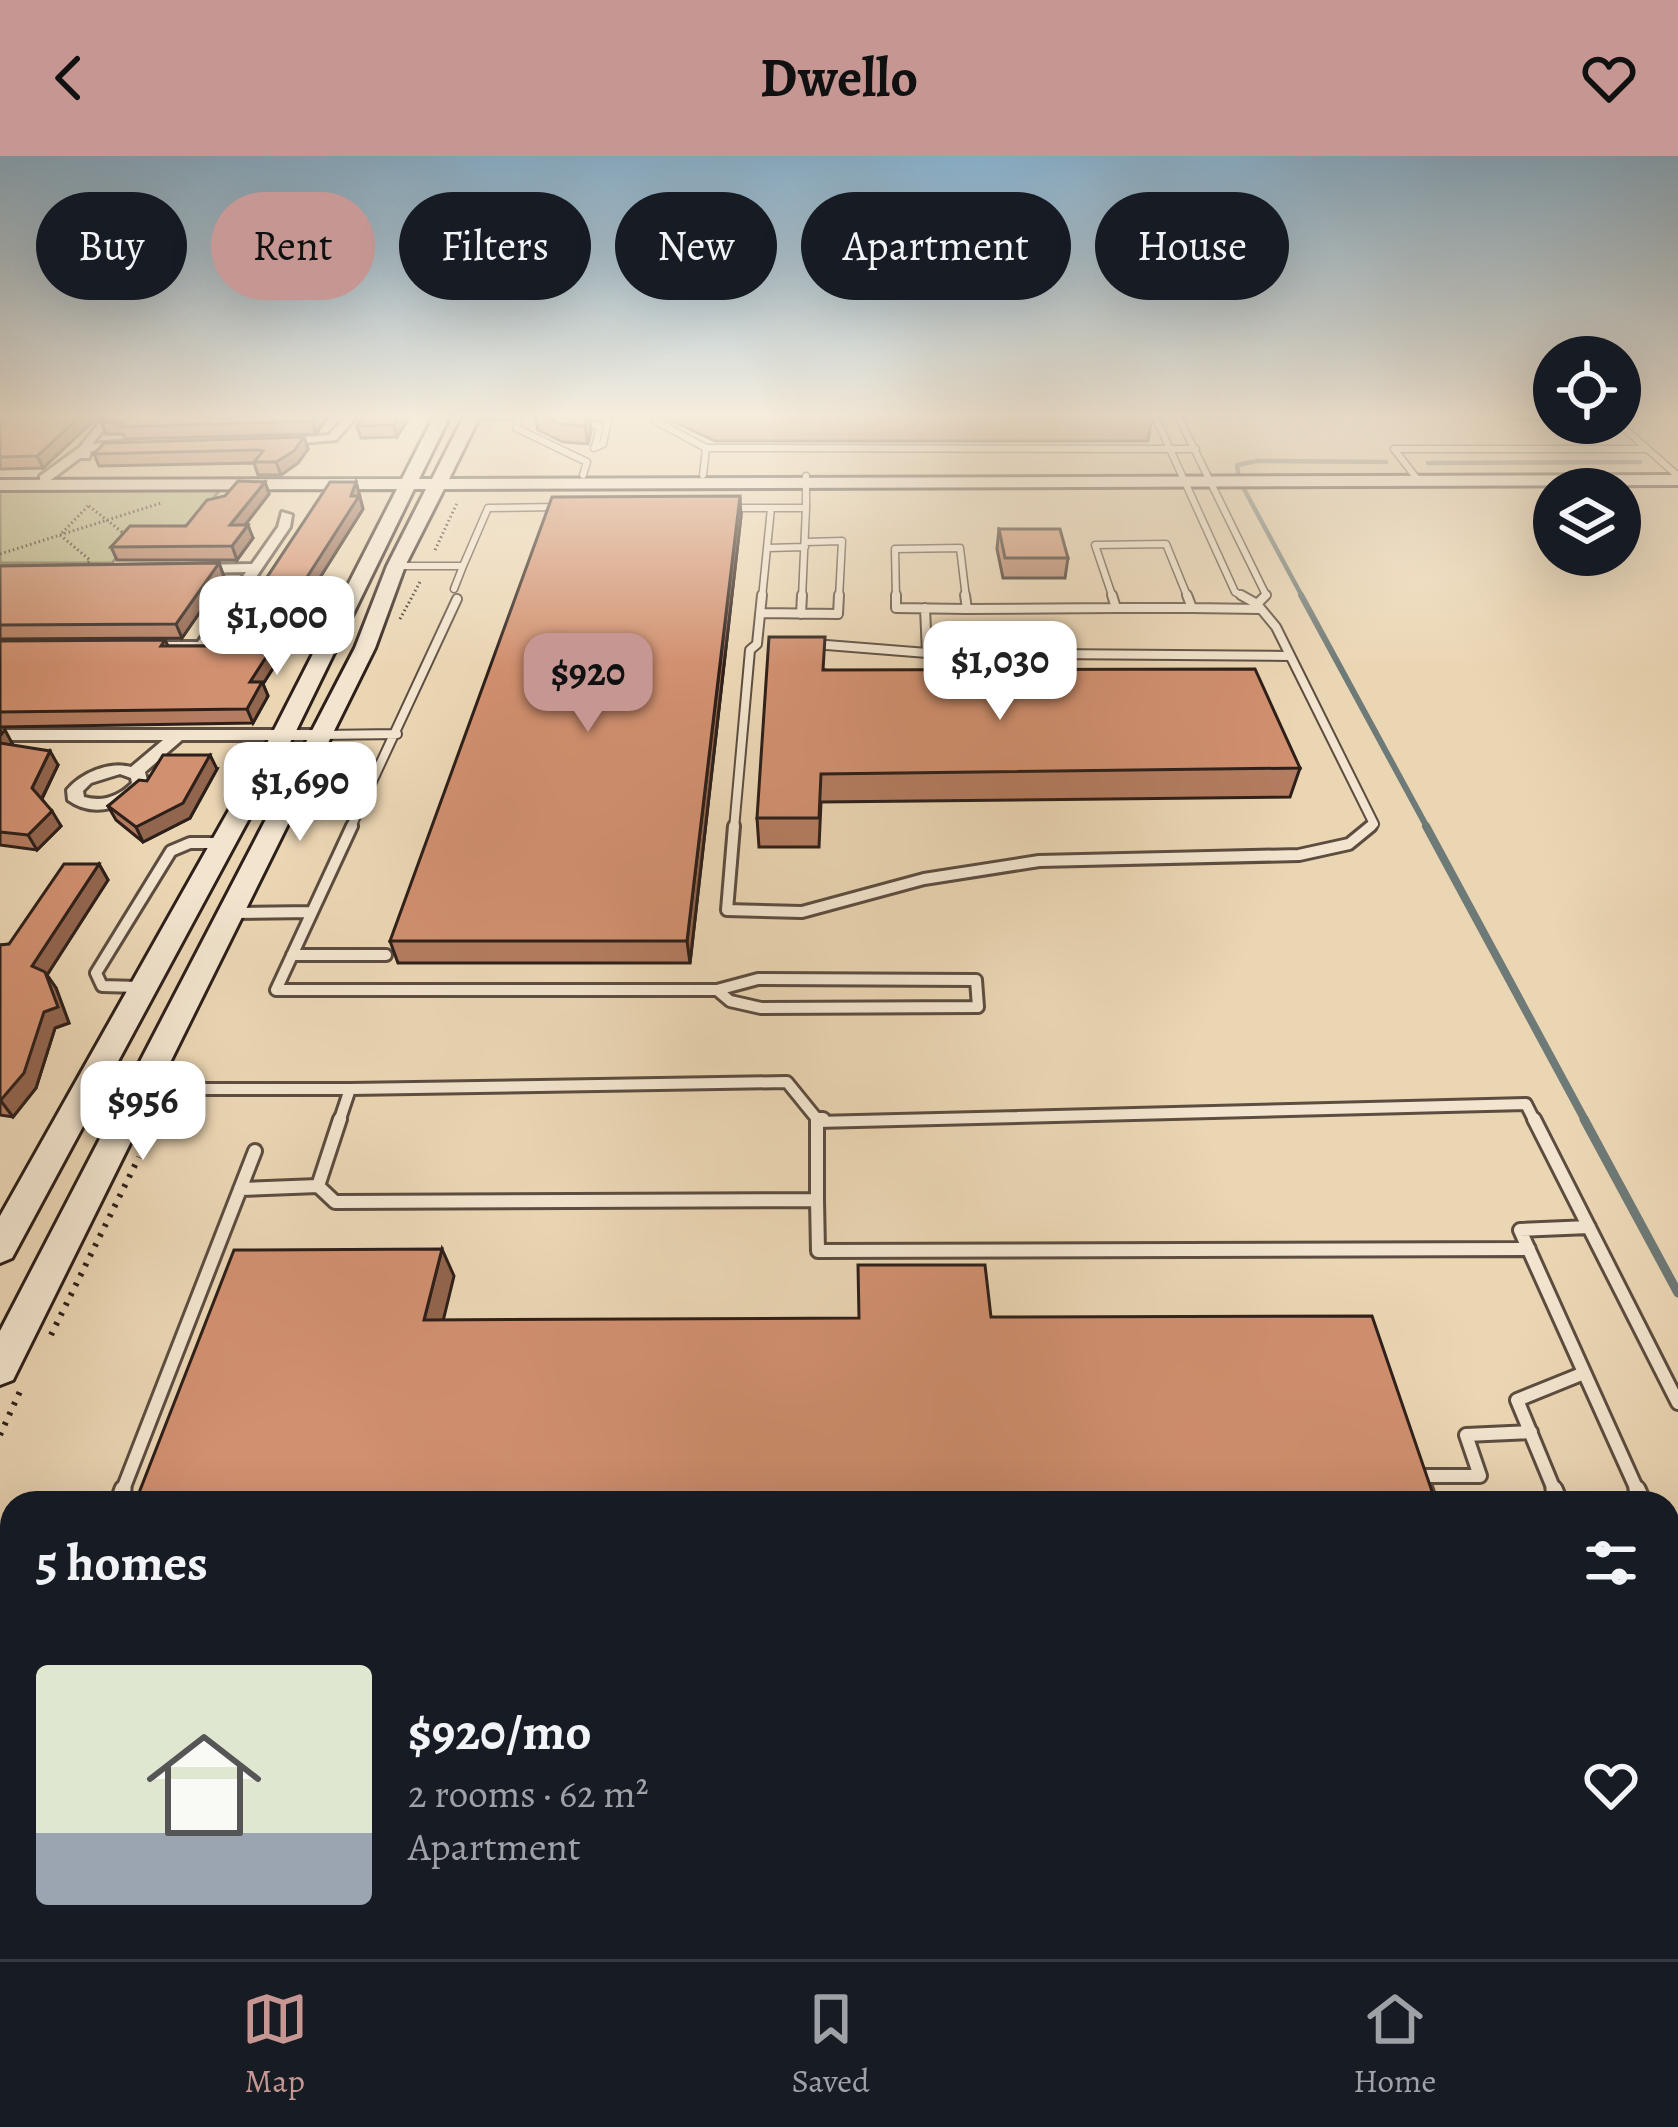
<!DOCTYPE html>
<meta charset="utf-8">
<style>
:root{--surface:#171b24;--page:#242831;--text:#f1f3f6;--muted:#9ea1a6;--line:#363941;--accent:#c59692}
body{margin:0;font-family:Alegreya,serif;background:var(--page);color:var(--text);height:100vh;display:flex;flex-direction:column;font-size:45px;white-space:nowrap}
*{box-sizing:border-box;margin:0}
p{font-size:39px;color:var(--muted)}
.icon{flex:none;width:66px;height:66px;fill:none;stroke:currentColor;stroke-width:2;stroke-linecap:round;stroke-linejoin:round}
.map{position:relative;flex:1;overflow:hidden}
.drawer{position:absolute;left:0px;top:1335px;width:1680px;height:468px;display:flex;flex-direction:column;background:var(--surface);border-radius:36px 36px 0 0;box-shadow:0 12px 48px #0002}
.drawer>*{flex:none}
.top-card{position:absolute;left:36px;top:36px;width:1608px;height:108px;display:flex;gap:24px}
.tools{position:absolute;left:1533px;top:180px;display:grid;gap:24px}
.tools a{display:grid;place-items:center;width:108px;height:108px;border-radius:50%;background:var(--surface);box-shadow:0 12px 48px #0002;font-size:60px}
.price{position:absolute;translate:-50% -102px;padding:0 27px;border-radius:24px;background:#fff;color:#222;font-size:39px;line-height:78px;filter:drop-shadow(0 3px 6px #0008)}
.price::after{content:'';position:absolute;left:50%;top:72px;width:36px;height:27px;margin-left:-18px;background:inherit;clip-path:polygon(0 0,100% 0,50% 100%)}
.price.active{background:var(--accent);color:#111}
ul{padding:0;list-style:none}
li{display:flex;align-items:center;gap:36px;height:300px;padding:0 36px}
li span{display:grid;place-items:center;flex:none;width:336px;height:240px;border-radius:12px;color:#555}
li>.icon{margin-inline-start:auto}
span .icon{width:144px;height:144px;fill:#fffc;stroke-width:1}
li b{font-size:51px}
h2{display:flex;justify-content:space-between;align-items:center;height:144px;padding:0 36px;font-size:51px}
.pill{padding:0 42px;border-radius:54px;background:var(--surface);box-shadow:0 12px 48px #0002;font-size:42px;line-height:108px}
.pill.active{background:var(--accent);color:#111}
header{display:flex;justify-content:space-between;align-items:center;height:156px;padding:0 36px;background:var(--accent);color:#111;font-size:54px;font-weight:700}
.tabs{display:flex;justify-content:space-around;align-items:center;height:168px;border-top:3px solid var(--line);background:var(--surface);font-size:33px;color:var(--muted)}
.tabs a{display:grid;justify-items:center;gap:6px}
.tabs .active{color:var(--accent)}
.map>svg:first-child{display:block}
</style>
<header><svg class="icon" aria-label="back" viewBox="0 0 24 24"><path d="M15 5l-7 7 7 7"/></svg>Dwello<svg class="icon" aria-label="heart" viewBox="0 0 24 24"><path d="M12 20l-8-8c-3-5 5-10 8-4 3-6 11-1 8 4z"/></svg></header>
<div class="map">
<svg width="1678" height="1803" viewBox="0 0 1678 1803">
<rect width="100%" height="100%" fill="#ebd6b4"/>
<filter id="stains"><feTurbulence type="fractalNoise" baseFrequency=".00167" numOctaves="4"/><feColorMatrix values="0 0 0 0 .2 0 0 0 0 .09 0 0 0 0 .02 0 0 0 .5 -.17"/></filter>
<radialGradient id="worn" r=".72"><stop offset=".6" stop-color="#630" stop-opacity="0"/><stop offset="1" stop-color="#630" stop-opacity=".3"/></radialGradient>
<path fill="#bcbc8a" stroke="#746e52" stroke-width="3" d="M223,330L184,379H136L112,407H0V331Z"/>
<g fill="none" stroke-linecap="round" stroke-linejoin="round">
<path stroke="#6e7a77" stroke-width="4.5" d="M1428,307L1640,306
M1238,317L1237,309L1257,305L1386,306
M1244,333L1303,442"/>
<path stroke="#6e7a77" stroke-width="6" d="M1301,439L1428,673"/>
<path stroke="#6e7a77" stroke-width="8" d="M1426,670L1586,966"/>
<path stroke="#6e7a77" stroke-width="9" d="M1584,963L1678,1137"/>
<g stroke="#5c4d40" stroke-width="9">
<path id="lane-far4" d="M586,258L608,264L603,288L594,292
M654,258V264L706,292L703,319
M1154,258L1235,436L1246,442
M1177,258L1266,439L1263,442
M471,261L521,259L516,272L587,306L583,319
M579,266L600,270L595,291
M1618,267L1678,320
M706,292L1196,293
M1394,293H1647
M1394,293L1418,324
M727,352H806V320
M806,386L842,385L839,442
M768,392L805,391
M396,410H463L454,433
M463,410L488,352L559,351
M762,442L771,352
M802,442L806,352
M896,442L895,393L960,392L966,442
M1113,442L1095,389L1166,388L1188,442"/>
</g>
<g stroke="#5c4d40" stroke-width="12">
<path id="lane-far3" d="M896,439V452L967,453
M965,439L967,453
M1187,439L1192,452L1260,453
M1241,439L1257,448L1276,471L1374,668L1367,673
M1257,448L1266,439
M925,452L927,497
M1116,452H1192
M967,453L1116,452L1112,439
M760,457L838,458L839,439
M801,458L802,439
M814,488L927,497L1290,500
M321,579L397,578
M350,673L457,443
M734,673L750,494L757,488L762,439"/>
</g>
<g stroke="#5c4d40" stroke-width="16">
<path id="lane-far2" d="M352,670L276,834H717
M734,670L727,754L802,756L924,723L1039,705L1299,699L1349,688L1371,670
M234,757L312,756
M292,799H386
M758,823L976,824L978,851L761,852L730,845L717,834Z
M139,831L102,830L96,817L171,695L190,687H220
M144,933H350L339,966
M350,933L787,926L817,963
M817,966L1526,948L1535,966"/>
</g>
<g stroke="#5c4d40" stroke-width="18">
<path id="lane-far1" d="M1534,963L1678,1247
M318,1030L335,1046L817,1044V963H823
M240,1033L318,1030L340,963
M817,1044L818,1095L1529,1093
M1589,1071L1520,1074L1638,1336
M122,1336L255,995
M1425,1336L1419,1320H1480L1466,1279L1531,1276
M1555,1336L1517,1244L1584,1217"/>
</g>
<g stroke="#5c4d40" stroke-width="21">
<path id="lane" d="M1424,1333L1429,1347
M1554,1333L1560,1347
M1637,1333L1643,1347
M118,1347L123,1333
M1668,1402L1678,1424
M1668,1607L1678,1631
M0,1613H12"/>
</g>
<g stroke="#5c4d40" stroke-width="6">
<path id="street" d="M106,258H117L92,288L128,285L132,286V290L91,295L89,302H80L48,326H40V320L80,291Z
M348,258H359L336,284L279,289L273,286L279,283L329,279Z
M282,356L292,359L290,371L212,486H328L333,487V493H134V487L139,486H198L246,416L195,417L188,413L195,409L252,408L278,371Z
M0,574H321L329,579L321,584H182L145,616L148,628C128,652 94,663 68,644L67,634C81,617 109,605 131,611L163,584H0ZM120,618L131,622L132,627C118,641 103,646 84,641L83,635L91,627Z"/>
</g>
<g stroke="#2d1f19" stroke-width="6">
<path id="secondary" d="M435,258H451L419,323H432L465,258H481L449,323L1678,319V329L444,333L405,410L375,492L13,1224L0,1229V1175L355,492L387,410L426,333H414L294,579L12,1102L0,1107V1060L272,578L397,333L0,334V324L402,323Z"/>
</g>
<path stroke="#2d1f19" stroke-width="3" stroke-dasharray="1.5 3" stroke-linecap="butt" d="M89,350L122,376
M435,394L458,345
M0,398L161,347
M82,413L90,404L60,379L88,350
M400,463L420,426"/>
<path stroke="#2d1f19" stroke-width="6" stroke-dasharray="3 8" stroke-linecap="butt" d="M51,1179L139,1001
M0,1279L22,1231"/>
<use href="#lane-far4" stroke="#f2e4ce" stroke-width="6"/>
<use href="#lane-far3" stroke="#f2e4ce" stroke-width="8"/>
<use href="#lane-far2" stroke="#f2e4ce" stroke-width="10"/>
<use href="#lane-far1" stroke="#f2e4ce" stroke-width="12"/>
<use href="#lane" stroke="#f2e4ce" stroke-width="15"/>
<use href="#street" fill="#f2e4ce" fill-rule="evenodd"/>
<use href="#secondary" fill="#f2e4ce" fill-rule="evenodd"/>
</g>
<path fill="#b47c60" stroke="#2d1f19" stroke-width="3" d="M0,258H101L43,312L0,313Z
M107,258H330L316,278L125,283L123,278H106L101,266Z
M411,258L397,281L361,282L357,270Z
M535,258H589L591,274L588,288L563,286L538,274Z
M664,258H1151L1152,261L1148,285H715L664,261Z
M1506,258H1554V264H1513Z
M304,281L308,293L298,307L281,319H258L254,307L99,310L94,298Z
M265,326L269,338L245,369L253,382L237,404H117L111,391L186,370L225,340Z
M356,326L363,353L282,482H241L236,468Z
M741,360L690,807H398L390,785Z
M999,373L1068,402L1065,422H1003L997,393Z
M219,407L224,421L182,482L0,483V410Z
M165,484L168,490H220L267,484L277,506L263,528L268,540L253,567L0,571V485Z
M825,514L1300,612L1290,641L821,646L819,691H759L757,662Z
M0,574L13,589L58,609L42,643L61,670L37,694L0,689Z
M217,613L190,662L143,686L116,664L108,650L147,625Z
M99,708L108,724L47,819L56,832L69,867L55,872L36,932L13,961L0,959V789L9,788Z"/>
<path fill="#92654e" stroke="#2d1f19" stroke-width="3" d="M83,258H101L43,312L37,300Z
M318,258H330L316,278L312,265Z
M400,258H411L397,281L394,269Z
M589,258L591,274L588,288L585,270Z
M304,281L308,293L298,307L281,319L276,306Z
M265,326L269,338L235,382L230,369Z
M356,326L363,353L282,482L277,468L351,340Z
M740,340L741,360L690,807L687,785Z
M248,369L253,382L237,404L232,390Z
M219,407L224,421L182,482L176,468Z
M267,484L277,506L263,528L268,540L253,567L247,553L250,526Z
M5,574L13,589L0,594V580Z
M50,595L58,609L40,646L32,632Z
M210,599L217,613L190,662L143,686L136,671Z
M52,655L61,670L37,694L28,679Z
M99,708L108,724L47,819L56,832L69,867L55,872L36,932L13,961L1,945L32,810Z
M442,1093L454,1120L437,1190L424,1164Z"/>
<path fill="#d19070" stroke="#2d1f19" stroke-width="3" d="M0,258H83L37,300L0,301Z
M107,258H318L312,265L119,271L124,266H101Z
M365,258H400L394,269L357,270Z
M538,258H588L585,270L560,268Z
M707,258H1151L1152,261L713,260Z
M304,281L294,295L276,306H254L263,295L258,294L94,298L104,287Z
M238,325L265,326L230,369H248L232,390L111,391L130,370H186L207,344L225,340Z
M330,326H356L351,340H359L277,468H236Z
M740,340L687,785H390L552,341Z
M999,373H1060L1068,402H1005Z
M219,407L176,468L0,469V410Z
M769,481H825L823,514L1255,513L1300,612L821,618L819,662H757Z
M165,484L161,490H220L225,484H267L263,492H272L250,526H262L247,553L0,556V485Z
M0,587L50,595L32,632L52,655L28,679L0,676Z
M163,599H210L183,647L136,671L108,650L139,624L147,625Z
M64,708H99L32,810L45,816L58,851L44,856L24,917L0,945V789L9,788Z
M442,1093L424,1164L859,1162L858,1109H985L991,1161L1372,1160L1436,1347H135L234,1094Z
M12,1663V1791H1587L1591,1803H0V1694Z"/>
<linearGradient id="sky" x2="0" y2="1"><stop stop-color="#89b5d4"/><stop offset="0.51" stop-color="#f6eddd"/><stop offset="1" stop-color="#f6eddd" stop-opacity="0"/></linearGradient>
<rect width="1678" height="510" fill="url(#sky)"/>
<rect width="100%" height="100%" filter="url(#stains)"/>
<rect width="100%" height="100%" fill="url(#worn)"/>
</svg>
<div class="tools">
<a><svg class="icon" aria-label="locate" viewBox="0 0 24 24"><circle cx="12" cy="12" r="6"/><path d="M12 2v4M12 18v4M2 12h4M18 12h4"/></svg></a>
<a><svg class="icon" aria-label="layers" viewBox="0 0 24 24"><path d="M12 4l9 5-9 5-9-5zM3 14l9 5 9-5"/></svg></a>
</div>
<b class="price" style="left:277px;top:522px">$1,000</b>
<b class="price" style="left:1000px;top:567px">$1,030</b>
<b class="price active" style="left:588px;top:579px">$920</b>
<b class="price" style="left:300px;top:688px">$1,690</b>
<b class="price" style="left:143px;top:1007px">$956</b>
<div class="top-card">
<a class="pill">Buy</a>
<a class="pill active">Rent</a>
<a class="pill">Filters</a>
<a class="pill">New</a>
<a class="pill">Apartment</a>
<a class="pill">House</a>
</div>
<section class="drawer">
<h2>5 homes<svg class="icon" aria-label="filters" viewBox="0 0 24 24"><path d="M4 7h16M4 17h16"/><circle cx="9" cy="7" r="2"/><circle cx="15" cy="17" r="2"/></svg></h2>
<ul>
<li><span style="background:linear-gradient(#dfe7d0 70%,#9aa5b1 0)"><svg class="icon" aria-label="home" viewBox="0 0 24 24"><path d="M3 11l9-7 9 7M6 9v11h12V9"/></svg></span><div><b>$920/mo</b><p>2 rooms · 62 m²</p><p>Apartment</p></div><svg class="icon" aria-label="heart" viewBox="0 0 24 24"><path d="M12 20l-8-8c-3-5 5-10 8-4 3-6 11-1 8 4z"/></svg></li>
</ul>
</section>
</div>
<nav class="tabs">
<a class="active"><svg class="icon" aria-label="map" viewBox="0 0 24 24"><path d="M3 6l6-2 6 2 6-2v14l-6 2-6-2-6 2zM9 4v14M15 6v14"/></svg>Map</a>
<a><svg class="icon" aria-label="saved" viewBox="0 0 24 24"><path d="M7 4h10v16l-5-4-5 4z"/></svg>Saved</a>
<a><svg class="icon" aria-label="home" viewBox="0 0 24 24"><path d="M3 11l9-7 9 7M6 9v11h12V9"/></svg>Home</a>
</nav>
